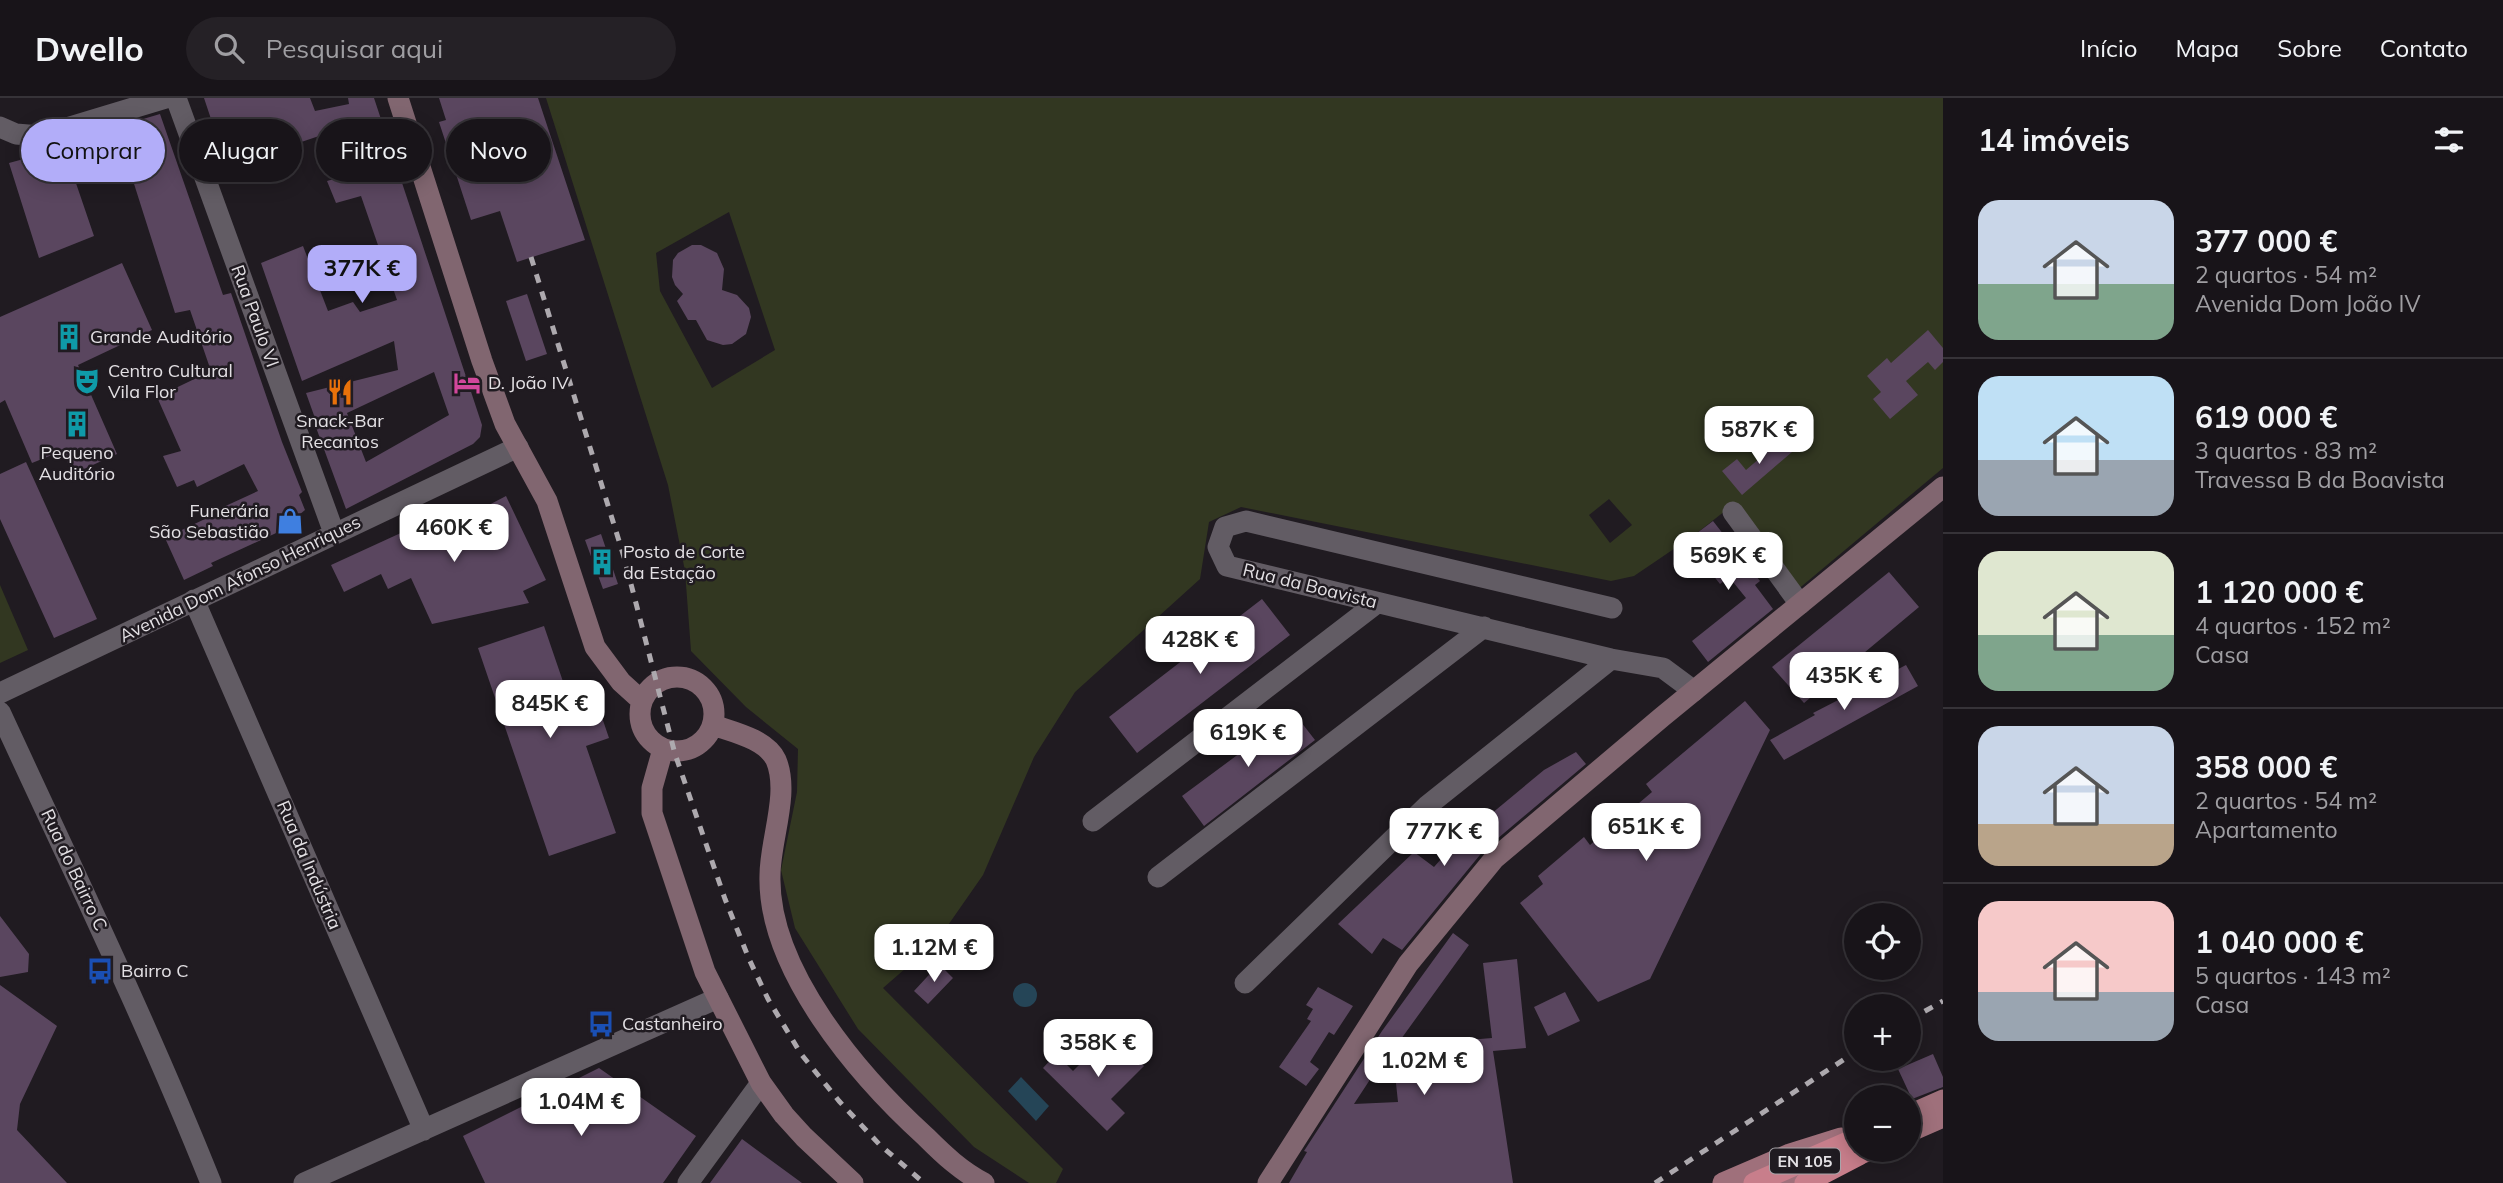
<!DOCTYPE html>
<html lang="pt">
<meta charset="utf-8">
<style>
:root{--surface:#181419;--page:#252126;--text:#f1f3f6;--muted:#9f9ea2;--line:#363338;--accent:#b2adf9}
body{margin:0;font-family:Mulish,sans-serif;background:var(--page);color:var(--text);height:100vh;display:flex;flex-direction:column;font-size:26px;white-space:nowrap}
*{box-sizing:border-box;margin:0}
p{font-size:23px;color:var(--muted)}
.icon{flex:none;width:38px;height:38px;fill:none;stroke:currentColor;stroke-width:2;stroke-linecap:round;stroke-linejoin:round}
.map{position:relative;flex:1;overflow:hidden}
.side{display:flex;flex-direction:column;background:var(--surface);width:560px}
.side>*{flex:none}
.banner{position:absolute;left:21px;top:21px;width:665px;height:63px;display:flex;gap:14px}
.fabs{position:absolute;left:1844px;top:805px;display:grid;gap:14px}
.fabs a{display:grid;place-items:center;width:77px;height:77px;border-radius:50%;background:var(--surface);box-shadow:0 4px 18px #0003,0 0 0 2px var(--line);font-size:35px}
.price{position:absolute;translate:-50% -60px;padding:0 16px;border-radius:14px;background:#fff;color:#222;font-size:23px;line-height:46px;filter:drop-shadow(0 2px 4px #0008)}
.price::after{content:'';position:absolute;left:50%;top:42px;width:21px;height:16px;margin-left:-10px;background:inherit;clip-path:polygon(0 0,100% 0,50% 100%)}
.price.current{background:var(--accent);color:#111}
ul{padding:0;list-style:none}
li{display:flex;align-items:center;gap:21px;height:175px;padding:0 35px}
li+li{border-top:2px solid var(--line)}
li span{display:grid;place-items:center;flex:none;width:196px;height:140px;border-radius:21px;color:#555}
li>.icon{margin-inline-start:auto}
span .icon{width:84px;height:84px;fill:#fffc;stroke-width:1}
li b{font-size:30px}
h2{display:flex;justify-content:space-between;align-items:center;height:84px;padding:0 35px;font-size:30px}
.chip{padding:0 24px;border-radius:32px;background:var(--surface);box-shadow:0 4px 18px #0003,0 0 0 2px var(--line);font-size:24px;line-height:63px}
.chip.current{background:var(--accent);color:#111}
header{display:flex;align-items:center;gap:42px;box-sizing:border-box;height:98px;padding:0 35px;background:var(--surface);border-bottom:2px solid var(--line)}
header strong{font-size:33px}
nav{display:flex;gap:38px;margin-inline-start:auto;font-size:24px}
.search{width:490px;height:63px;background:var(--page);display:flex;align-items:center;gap:18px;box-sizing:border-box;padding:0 24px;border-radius:38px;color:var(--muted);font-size:26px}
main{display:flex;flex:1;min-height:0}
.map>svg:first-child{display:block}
</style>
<header>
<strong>Dwello</strong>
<div class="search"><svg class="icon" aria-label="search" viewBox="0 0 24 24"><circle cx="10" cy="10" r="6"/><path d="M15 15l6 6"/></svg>Pesquisar aqui</div>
<nav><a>Início</a><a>Mapa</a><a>Sobre</a><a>Contato</a></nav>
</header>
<main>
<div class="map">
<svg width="1943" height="1085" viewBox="0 0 1943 1085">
<rect width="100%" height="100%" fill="#201b21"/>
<path fill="#323721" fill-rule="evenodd" d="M546,0H1943V370L1790,498L1725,413L1693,438L1634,478L1611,483L1241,409L1209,424L1200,481L1075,594L1034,659L983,777L937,843L883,890L1063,1071L1056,1085H1029L974,1049L858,931L795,830L781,772L797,694L798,651L746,609L691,553L685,473L668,387ZM729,114L775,252L712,290L660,193L656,155ZM1609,401L1632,427L1610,445L1589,417Z
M0,487L28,552L0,565Z"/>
<path fill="#254557" d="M1013 897a12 12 0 1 1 24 0a12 12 0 1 1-24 0Z
M1021,979L1049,1008L1036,1023L1008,993Z"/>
<path fill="#5a465f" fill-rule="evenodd" d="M204,0H310L315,13L349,6L348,0H374L482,327L480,339L473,346L346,411L314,324L316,323L306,295L398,272L394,243L302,283L261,165L303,148L328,213L353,204L360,214L397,202L361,98L336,105L327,83L344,78L322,37L227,69ZM434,274L449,317L366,364L347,315Z
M439,0H538L585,142L517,164L500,113L471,122L439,24L446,22Z
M160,16L223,197L231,195L282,344L302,394L299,397L305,412L299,417L300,424L211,465L213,468L184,482L165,440L207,420L206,417L258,393L244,366L197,389L194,382L177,389L163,358L181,353L157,299L211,273L190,212L175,215L116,29Z
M64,50L94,138L39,160L9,65Z
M692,147H701L717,155L724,171L722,192L737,197L749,210L751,219L746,236L732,246L723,247L707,242L696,222H688L677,203L683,196L675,187L672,179L673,162L678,155Z
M122,165L152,232L78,267L117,356L73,376L62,353L32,365L5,302L0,305V219Z
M527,196L547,256L526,263L506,203Z
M1928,232L1943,250V264L1935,272L1928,264L1906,283L1918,297L1890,321L1873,301L1881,294L1867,278L1887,260L1891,265Z
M1788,336L1799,348L1742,397L1722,373L1737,361L1746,372Z
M26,364L97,521L54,540L0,421V376Z
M506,398L546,482L523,493L529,505L432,526L411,480L388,491L381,476L344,494L331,467L440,417L447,429Z
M1713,423L1760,483L1755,487L1773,511L1708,564L1692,543L1746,500L1729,479L1720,486L1693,452L1700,446L1693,438Z
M601,436L618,486L603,491L585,442Z
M1889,474L1919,509L1804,605L1772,569Z
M1262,501L1290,537L1137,655L1109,619Z
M544,528L571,607L595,599L609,640L586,648L616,735L549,758L478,550Z
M1906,567L1918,588L1784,662L1770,642L1815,617L1813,615Z
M1745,603L1770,632L1650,881L1598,904L1520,805L1543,786L1538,778L1584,739L1590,747L1652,694L1646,686Z
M1294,615L1315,642L1204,728L1182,698Z
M1576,654L1586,666L1484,752L1402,852L1383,840L1372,856L1338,826L1414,754L1434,769L1479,718L1491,716L1544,672Z
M0,818L29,856L28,874L0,879Z
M1453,835L1469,847L1396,948L1492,940L1483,865L1517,861L1526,950L1493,953L1513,1085H1289L1307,1054L1304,1053L1382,933ZM1392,948L1398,1004L1354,1006Z
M939,866L953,880L928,906L914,893Z
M0,887L57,928L20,1006L17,1032L67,1085H0Z
M1318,889L1353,908L1334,937L1329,934L1310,964L1319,971L1306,988L1279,969L1311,923L1307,921L1313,911L1306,907Z
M1565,894L1580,923L1548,938L1534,909Z
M1100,934L1115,948L1119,944L1144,968L1111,1001L1125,1015L1107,1033L1043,970L1056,956L1073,973L1094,952L1088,946Z
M1933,956L1943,979V989L1912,1001L1898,971Z
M599,970L696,1038L663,1085H485L463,1038Z
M742,1041L802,1085H710Z"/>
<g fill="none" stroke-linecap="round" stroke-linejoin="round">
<path stroke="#625c64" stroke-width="21" d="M176,0L334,435
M0,29L16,36L40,38L166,0
M1733,414L1800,506
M194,502L424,1032
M1612,510L1246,423L1225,429L1218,449L1227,468L1611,561L1663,570L1694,593
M0,595L518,349
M0,614C72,770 147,925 211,1085
M1093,723L1377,505
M1158,779L1484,529
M1245,885L1427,708L1611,561
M304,1085L718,900
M688,1085L761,985"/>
<path stroke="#816670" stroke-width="21" d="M398,0L482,263L505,326L547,403L595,549L621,584L642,603
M640 616a37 37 0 1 1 74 0a37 37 0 1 1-74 0Z
M713,627C733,634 766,641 776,662C790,695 770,742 770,777C767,872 860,979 926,1039C944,1057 961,1073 984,1085
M663,651L652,690V715L705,874L761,985L784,1017L804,1039L853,1085
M1268,1085L1408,866L1494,761L1662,619L1943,389"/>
<path stroke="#9f707b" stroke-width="21" d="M1909,1017L1943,1002
M1909,1034L1943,1019
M1723,1085L1790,1056L1841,1040
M1788,1085L1870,1052"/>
<path stroke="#c87e8b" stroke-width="21" d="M1754,1085L1857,1040
M1805,1085L1859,1057"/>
<path stroke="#ada9ae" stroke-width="5" stroke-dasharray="9 9" stroke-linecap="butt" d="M531,159L624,459L675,656L725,801L749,861L768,901L801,956L839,1003L879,1046L924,1085
M1909,922L1943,903
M1655,1085L1857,953"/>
</g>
<defs>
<g id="building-bare" transform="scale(2.1)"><path d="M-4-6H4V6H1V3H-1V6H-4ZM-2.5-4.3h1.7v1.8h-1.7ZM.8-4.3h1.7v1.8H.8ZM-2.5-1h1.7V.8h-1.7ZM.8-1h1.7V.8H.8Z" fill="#0f9aa8" stroke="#201b21" stroke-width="2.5" paint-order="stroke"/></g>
<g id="theatre-bare" transform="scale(2.1)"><path d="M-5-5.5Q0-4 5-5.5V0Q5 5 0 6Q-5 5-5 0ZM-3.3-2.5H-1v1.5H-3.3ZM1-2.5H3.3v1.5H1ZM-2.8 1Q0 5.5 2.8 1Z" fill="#0f9aa8" stroke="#201b21" stroke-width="2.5" paint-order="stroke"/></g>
<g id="hotel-bare" transform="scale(2.1)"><path d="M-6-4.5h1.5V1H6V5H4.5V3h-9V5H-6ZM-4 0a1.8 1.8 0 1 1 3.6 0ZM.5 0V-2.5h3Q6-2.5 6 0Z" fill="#d1479c" stroke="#201b21" stroke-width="2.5" paint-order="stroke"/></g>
<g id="restaurant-bare" transform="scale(2.1)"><path d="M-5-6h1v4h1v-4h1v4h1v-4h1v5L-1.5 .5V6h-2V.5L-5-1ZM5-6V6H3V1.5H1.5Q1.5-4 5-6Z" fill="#e8710a" stroke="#201b21" stroke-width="2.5" paint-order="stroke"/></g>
<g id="shop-bare" transform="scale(2.1)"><path d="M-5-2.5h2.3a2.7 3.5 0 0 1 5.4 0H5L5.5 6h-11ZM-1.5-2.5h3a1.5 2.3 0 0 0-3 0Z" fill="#3f7fe0" stroke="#201b21" stroke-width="2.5" paint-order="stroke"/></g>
<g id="bus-bare" transform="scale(2.1)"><path d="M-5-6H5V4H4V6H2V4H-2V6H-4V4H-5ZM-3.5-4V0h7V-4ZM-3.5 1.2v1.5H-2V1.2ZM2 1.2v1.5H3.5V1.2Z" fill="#1a4fb4" stroke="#201b21" stroke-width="2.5" paint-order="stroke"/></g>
</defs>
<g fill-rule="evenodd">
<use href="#building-bare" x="69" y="239"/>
<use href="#theatre-bare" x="87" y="283"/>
<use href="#hotel-bare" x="467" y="285"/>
<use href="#restaurant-bare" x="340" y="294"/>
<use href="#building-bare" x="77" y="326"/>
<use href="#shop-bare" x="290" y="423"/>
<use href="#building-bare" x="602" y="464"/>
<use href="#bus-bare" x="100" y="873"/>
<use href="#bus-bare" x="601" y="926"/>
</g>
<g text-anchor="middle" stroke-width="5" stroke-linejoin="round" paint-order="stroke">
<rect fill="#201b21" stroke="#a8a5aa" stroke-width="2" x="1770" y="1050.5" width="70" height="25" rx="5"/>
<g font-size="16" font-weight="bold" fill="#e3e0e4">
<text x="1805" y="1069">EN 105</text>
</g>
<g font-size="18" fill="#e3e0e4" stroke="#201b21">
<text transform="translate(255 218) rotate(70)" y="6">Rua Paulo VI</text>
<text transform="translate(240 481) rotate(-26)" y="6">Avenida Dom Afonso Henriques</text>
<text transform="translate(1310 488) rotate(14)" y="6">Rua da Boavista</text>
<text transform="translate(309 767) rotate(67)" y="6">Rua da Indústria</text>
<text transform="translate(74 772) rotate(65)" y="6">Rua do Bairro C</text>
</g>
<g font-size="18" fill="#e3e0e4" stroke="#201b21" text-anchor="start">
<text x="90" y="245">Grande Auditório</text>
<text x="108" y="279">Centro Cultural<tspan x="108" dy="21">Vila Flor</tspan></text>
<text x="488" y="291">D. João IV</text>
<text x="340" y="329" text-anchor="middle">Snack-Bar<tspan x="340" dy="21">Recantos</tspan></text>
<text x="77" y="361" text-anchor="middle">Pequeno<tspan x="77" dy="21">Auditório</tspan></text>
<text x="269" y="419" text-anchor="end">Funerária<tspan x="269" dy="21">São Sebastião</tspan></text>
<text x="623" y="460">Posto de Corte<tspan x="623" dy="21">da Estação</tspan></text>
<text x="121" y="879">Bairro C</text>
<text x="622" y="932">Castanheiro</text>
</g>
</g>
</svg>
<div class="fabs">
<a><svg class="icon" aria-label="locate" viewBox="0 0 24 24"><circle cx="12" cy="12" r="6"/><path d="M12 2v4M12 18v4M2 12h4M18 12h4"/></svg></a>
<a>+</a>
<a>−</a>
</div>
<b class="price current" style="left:362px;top:207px">377K €</b>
<b class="price" style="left:1759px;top:368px">587K €</b>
<b class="price" style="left:454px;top:466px">460K €</b>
<b class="price" style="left:1728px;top:494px">569K €</b>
<b class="price" style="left:1200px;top:578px">428K €</b>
<b class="price" style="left:1844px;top:614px">435K €</b>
<b class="price" style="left:550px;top:642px">845K €</b>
<b class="price" style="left:1248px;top:671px">619K €</b>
<b class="price" style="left:1646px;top:765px">651K €</b>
<b class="price" style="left:1444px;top:770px">777K €</b>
<b class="price" style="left:934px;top:886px">1.12M €</b>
<b class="price" style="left:1098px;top:981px">358K €</b>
<b class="price" style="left:1424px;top:999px">1.02M €</b>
<b class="price" style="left:581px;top:1040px">1.04M €</b>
<div class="banner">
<a class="chip current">Comprar</a>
<a class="chip">Alugar</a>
<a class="chip">Filtros</a>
<a class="chip">Novo</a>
</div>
</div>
<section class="side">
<h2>14 imóveis<svg class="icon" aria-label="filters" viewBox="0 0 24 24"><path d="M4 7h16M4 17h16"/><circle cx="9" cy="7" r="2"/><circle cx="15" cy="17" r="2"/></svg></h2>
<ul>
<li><span style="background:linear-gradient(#c9d6e8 60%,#7fa58c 0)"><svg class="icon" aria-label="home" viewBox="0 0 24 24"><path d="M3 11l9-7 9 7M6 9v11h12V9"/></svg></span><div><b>377 000 €</b><p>2 quartos · 54 m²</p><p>Avenida Dom João IV</p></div></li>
<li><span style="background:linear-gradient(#bfe0f5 60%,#9aa5b1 0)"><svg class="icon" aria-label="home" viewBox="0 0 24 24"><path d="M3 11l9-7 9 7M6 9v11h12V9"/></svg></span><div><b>619 000 €</b><p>3 quartos · 83 m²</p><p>Travessa B da Boavista</p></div></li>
<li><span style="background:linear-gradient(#dfe7d0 60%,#7fa58c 0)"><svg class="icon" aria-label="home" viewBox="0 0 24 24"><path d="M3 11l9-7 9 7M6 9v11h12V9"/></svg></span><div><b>1 120 000 €</b><p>4 quartos · 152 m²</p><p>Casa</p></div></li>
<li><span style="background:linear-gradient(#c9d6e8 70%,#b9a48a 0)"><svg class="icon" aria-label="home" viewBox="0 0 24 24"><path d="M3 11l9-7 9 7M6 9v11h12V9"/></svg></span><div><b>358 000 €</b><p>2 quartos · 54 m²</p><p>Apartamento</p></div></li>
<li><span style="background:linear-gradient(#f6c9c9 65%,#9aa5b1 0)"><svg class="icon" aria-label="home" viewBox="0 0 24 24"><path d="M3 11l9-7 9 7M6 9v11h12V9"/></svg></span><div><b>1 040 000 €</b><p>5 quartos · 143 m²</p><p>Casa</p></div></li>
</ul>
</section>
</main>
